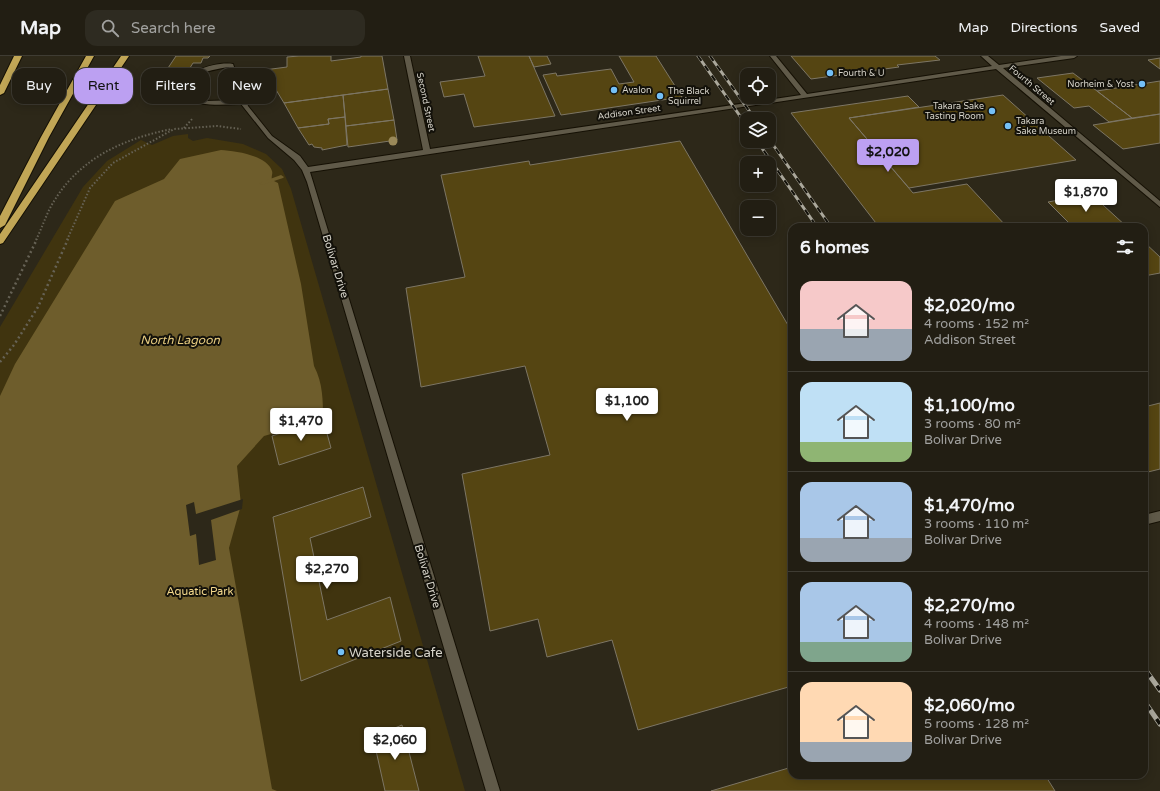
<!DOCTYPE html>
<meta charset="utf-8">
<style>
:root{--surface:#221e13;--page:#2e2b21;--text:#f1f3f6;--muted:#a2a2a0;--line:#3f3c33;--accent:#bca0f2}
body{margin:0;font-family:"Varela Round",sans-serif;background:var(--page);color:var(--text);height:100vh;display:flex;flex-direction:column;font-size:15px;white-space:nowrap}
*{box-sizing:border-box;margin:0}
p{font-size:13px;color:var(--muted)}
.icon{flex:none;width:22px;height:22px;fill:none;stroke:currentColor;stroke-width:2;stroke-linecap:round;stroke-linejoin:round}
.map{position:relative;flex:1;overflow:hidden}
.side{position:absolute;left:788px;top:167px;width:360px;height:556px;display:flex;flex-direction:column;background:var(--surface);border-radius:12px;box-shadow:0 2px 10px #0003,0 0 0 1px var(--line)}
.side>*{flex:none}
.hud{position:absolute;left:12px;top:12px;width:380px;height:36px;display:flex;gap:8px}
.buttons{position:absolute;left:740px;top:12px;display:grid;gap:8px}
.buttons a{display:grid;place-items:center;width:36px;height:36px;border-radius:8px;background:var(--surface);box-shadow:0 2px 10px #0003,0 0 0 1px var(--line);font-size:20px}
.price{position:absolute;translate:-50% -34px;padding:0 9px;border-radius:4px;background:#fff;color:#222;font-size:13px;line-height:26px;filter:drop-shadow(0 1px 2px #0008)}
.price::after{content:'';position:absolute;left:50%;top:24px;width:12px;height:9px;margin-left:-6px;background:inherit;clip-path:polygon(0 0,100% 0,50% 100%)}
.price.current{background:var(--accent);color:#111}
ul{padding:0;list-style:none}
li{display:flex;align-items:center;gap:12px;height:100px;padding:0 12px}
li+li{border-top:1px solid var(--line)}
li span{display:grid;place-items:center;flex:none;width:112px;height:80px;border-radius:12px;color:#555}
li>.icon{margin-inline-start:auto}
span .icon{width:48px;height:48px;fill:#fffc;stroke-width:1}
li b{font-size:17px}
h2{display:flex;justify-content:space-between;align-items:center;height:48px;padding:0 12px;font-size:17px}
.chip{padding:0 14px;border-radius:12px;background:var(--surface);box-shadow:0 2px 10px #0003,0 0 0 1px var(--line);font-size:14px;line-height:36px}
.chip.current{background:var(--accent);color:#111}
header{display:flex;align-items:center;gap:24px;box-sizing:border-box;height:56px;padding:0 20px;background:var(--surface);border-bottom:1px solid var(--line)}
header strong{font-size:19px}
nav{display:flex;gap:22px;margin-inline-start:auto;font-size:14px}
.search{width:280px;height:36px;background:var(--page);display:flex;align-items:center;gap:10px;box-sizing:border-box;padding:0 14px;border-radius:12px;color:var(--muted);font-size:15px}
.map>svg:first-child{display:block}
</style>
<header>
<strong>Map</strong>
<div class="search"><svg class="icon" aria-label="search" viewBox="0 0 24 24"><circle cx="10" cy="10" r="6"/><path d="M15 15l6 6"/></svg>Search here</div>
<nav><a>Map</a><a>Directions</a><a>Saved</a></nav>
</header>
<div class="map">
<svg width="1160" height="735" viewBox="0 0 1160 735">
<rect width="100%" height="100%" fill="#2d2819"/>
<path fill="#40340f" d="M188,78V82L193,85L207,82L243,88L266,98L282,113L291,133L465,735H0V271L83,131L107,105L141,84L152,89L173,80Z"/>
<path fill="#6e5d2c" d="M221,94C235,95 267,99 272,115C273,118 271,120 272,124L278,127L301,228L314,310C323,327 323,345 323,363L264,380L237,410L241,449L229,492L272,733L277,735H0V340L15,308L115,145L164,123L180,103Z"/>
<path fill="#2d2819" d="M243,443L242,453L211,464L216,504L199,509L196,478L190,480L186,449L194,446L196,458Z"/>
<g fill="none" stroke-linecap="round" stroke-linejoin="round">
<path fill="#6e5d2c" fill-rule="evenodd" d="M281,119L284,121L283,122L262,129L259,127Z"/>
</g>
<path fill="#554512" stroke="#7d7665" d="M176,0H210L208,2H203L201,7H193L188,15H166Z
M299,0H331V5L361,1V0H382L388,33L284,47L264,14L287,11V1Z
M478,0H529L555,60L474,71L464,38L444,41L440,26L485,20Z
M529,0H547L551,8L534,11Z
M619,0H656L682,41L561,59L543,19L556,17L557,20L611,13L619,28L634,26Z
M791,0H935L940,4L897,9L899,11L811,23Z
M1160,2V13L1148,4Z
M1073,17L1097,35L1132,62L1109,66L1089,50L1074,52L1037,22Z
M1160,25V58L1132,62L1097,35Z
M388,33L394,64L346,70L343,39Z
M343,39L345,61L328,63L329,68L298,72L284,47Z
M1003,39L1076,104L909,132L849,62Z
M908,40L919,51L849,62L913,137L967,128L1007,171H879L791,57Z
M1160,58V87L1123,93L1093,69Z
M345,61L347,89L322,94V92L314,91L312,88L309,89L298,72L329,68L328,63Z
M394,64L397,84L348,91L346,70Z
M680,85L792,276V630L638,674L612,584L547,601L538,563L490,575L462,418L550,399L525,310L421,331L406,232L465,221L441,119L529,105L530,109Z
M1091,138L1127,171H1073L1048,146Z
M1144,186L1160,201V217L1144,220Z
M1160,347V413L1144,417V351Z
M323,363L331,392L279,409L272,380Z
M363,431L371,461L310,482L327,564L390,541L401,585L301,625L273,461Z
M402,669L419,735H385L373,681Z
M792,711V719H1045L1055,735H711Z"/>
<g fill="none" stroke-linecap="round" stroke-linejoin="round">
<g stroke="#151004" stroke-width="2">
<path id="minor" d="M404,0H410L430,93L801,39L770,0H776L807,38L992,10L981,0H988L999,9L1061,0H1077L1074,2L1003,12L1160,145V151L996,13L310,116L500,735H486L307,126L302,114L294,104L268,82L241,48C220,49 201,50 182,43C171,18 215,5 233,8L248,50L272,80L300,100L308,111L423,94ZM229,11L240,44L206,45L187,41C183,18 211,14 229,11Z
M1160,455V465L1144,469V459Z"/>
</g>
<g stroke="#151004" stroke-width="2">
<path id="highway" d="M14,0H22L4,37L0,39V29Z
M86,0H94L49,81L5,169L0,172V160L41,81Z
M121,0H129L3,187L0,188V178Z"/>
</g>
<path stroke="#666255" stroke-width="2" stroke-dasharray="1.5 2" stroke-linecap="butt" d="M184,72L193,62
M36,184C43,170 47,155 56,142C82,101 126,82 172,73
M67,184L90,132L113,107L174,73L217,70L241,73"/>
<path stroke="#666255" stroke-width="2.5" stroke-dasharray="2 3" stroke-linecap="butt" d="M0,260L37,183
M0,306L14,289L38,251L68,183"/>
<use href="#minor" fill="#605a49" fill-rule="evenodd"/>
<use href="#highway" fill="#c1a656" fill-rule="evenodd"/>
<g stroke="#aba89c" stroke-width="3">
<path id="rail-far1" d="M698,0L747,70
M710,0L755,63
M769,83L831,171
M757,85L817,171"/>
</g>
<g stroke="#aba89c" stroke-width="5">
<path id="rail" d="M1144,612L1160,634
M1144,645L1160,668"/>
</g>
<use href="#rail-far1" stroke="#13110a" stroke-width="2" stroke-dasharray="6" stroke-linecap="butt"/>
<use href="#rail" stroke="#13110a" stroke-width="3.5" stroke-dasharray="11" stroke-linecap="butt"/>
</g>
<circle fill="#9a8959" cx="393" cy="85" r="4.5"/>
<g fill="#74c0f6" stroke="#13110a" stroke-width="1.5">
<circle cx="830" cy="17" r="4"/>
<circle cx="1142" cy="28" r="4"/>
<circle cx="614" cy="34" r="4"/>
<circle cx="660" cy="40" r="4"/>
<circle cx="992" cy="55" r="4"/>
<circle cx="1008" cy="70" r="4"/>
<circle cx="341" cy="596" r="4"/>
</g>
<g text-anchor="middle" stroke-width="4" stroke-linejoin="round" paint-order="stroke">
<g font-size="9" fill="#d7d4ca" stroke="#13110a" text-anchor="start">
<text x="838" y="20">Fourth &amp; U</text>
<text x="1134" y="31" text-anchor="end">Norheim &amp; Yost</text>
<text x="622" y="37">Avalon</text>
<text x="668" y="38">The Black<tspan x="668" dy="10">Squirrel</tspan></text>
<text x="984" y="53" text-anchor="end">Takara Sake<tspan x="984" dy="10">Tasting Room</tspan></text>
<text x="1016" y="68">Takara<tspan x="1016" dy="10">Sake Museum</tspan></text>
</g>
<g font-size="9" fill="#d7d4ca" stroke="#13110a">
<text transform="translate(1032 29) rotate(40)" y="3">Fourth Street</text>
<text transform="translate(426 46) rotate(78)" y="3">Second Street</text>
<text transform="translate(629 56) rotate(-8)" y="3">Addison Street</text>
</g>
<g font-size="11" fill="#d7d4ca" stroke="#13110a">
<text transform="translate(336 210) rotate(73)" y="4">Bolivar Drive</text>
<text transform="translate(428 520) rotate(73)" y="4">Bolivar Drive</text>
</g>
<g font-size="11" fill="#f4d98d" stroke="#13110a">
<text x="200" y="539">Aquatic Park</text>
</g>
<g font-size="12" font-style="italic" fill="#e7cc80" stroke="#13110a">
<text x="180" y="288">North Lagoon</text>
</g>
<g font-size="13" fill="#d7d4ca" stroke="#13110a" text-anchor="start">
<text x="349" y="601">Waterside Cafe</text>
</g>
</g>
</svg>
<div class="buttons">
<a><svg class="icon" aria-label="locate" viewBox="0 0 24 24"><circle cx="12" cy="12" r="6"/><path d="M12 2v4M12 18v4M2 12h4M18 12h4"/></svg></a>
<a><svg class="icon" aria-label="layers" viewBox="0 0 24 24"><path d="M12 4l9 5-9 5-9-5zM3 14l9 5 9-5"/></svg></a>
<a>+</a>
<a>−</a>
</div>
<b class="price current" style="left:888px;top:117px">$2,020</b>
<b class="price" style="left:1086px;top:157px">$1,870</b>
<b class="price" style="left:627px;top:366px">$1,100</b>
<b class="price" style="left:301px;top:386px">$1,470</b>
<b class="price" style="left:327px;top:534px">$2,270</b>
<b class="price" style="left:395px;top:705px">$2,060</b>
<div class="hud">
<a class="chip">Buy</a>
<a class="chip current">Rent</a>
<a class="chip">Filters</a>
<a class="chip">New</a>
</div>
<section class="side">
<h2>6 homes<svg class="icon" aria-label="filters" viewBox="0 0 24 24"><path d="M4 7h16M4 17h16"/><circle cx="9" cy="7" r="2"/><circle cx="15" cy="17" r="2"/></svg></h2>
<ul>
<li><span style="background:linear-gradient(#f6c9c9 60%,#9aa5b1 0)"><svg class="icon" aria-label="home" viewBox="0 0 24 24"><path d="M3 11l9-7 9 7M6 9v11h12V9"/></svg></span><div><b>$2,020/mo</b><p>4 rooms · 152 m²</p><p>Addison Street</p></div></li>
<li><span style="background:linear-gradient(#bfe0f5 75%,#8fb573 0)"><svg class="icon" aria-label="home" viewBox="0 0 24 24"><path d="M3 11l9-7 9 7M6 9v11h12V9"/></svg></span><div><b>$1,100/mo</b><p>3 rooms · 80 m²</p><p>Bolivar Drive</p></div></li>
<li><span style="background:linear-gradient(#a9c7e8 70%,#9aa5b1 0)"><svg class="icon" aria-label="home" viewBox="0 0 24 24"><path d="M3 11l9-7 9 7M6 9v11h12V9"/></svg></span><div><b>$1,470/mo</b><p>3 rooms · 110 m²</p><p>Bolivar Drive</p></div></li>
<li><span style="background:linear-gradient(#a9c7e8 75%,#7fa58c 0)"><svg class="icon" aria-label="home" viewBox="0 0 24 24"><path d="M3 11l9-7 9 7M6 9v11h12V9"/></svg></span><div><b>$2,270/mo</b><p>4 rooms · 148 m²</p><p>Bolivar Drive</p></div></li>
<li><span style="background:linear-gradient(#ffd9b3 75%,#9aa5b1 0)"><svg class="icon" aria-label="home" viewBox="0 0 24 24"><path d="M3 11l9-7 9 7M6 9v11h12V9"/></svg></span><div><b>$2,060/mo</b><p>5 rooms · 128 m²</p><p>Bolivar Drive</p></div></li>
</ul>
</section>
</div>
